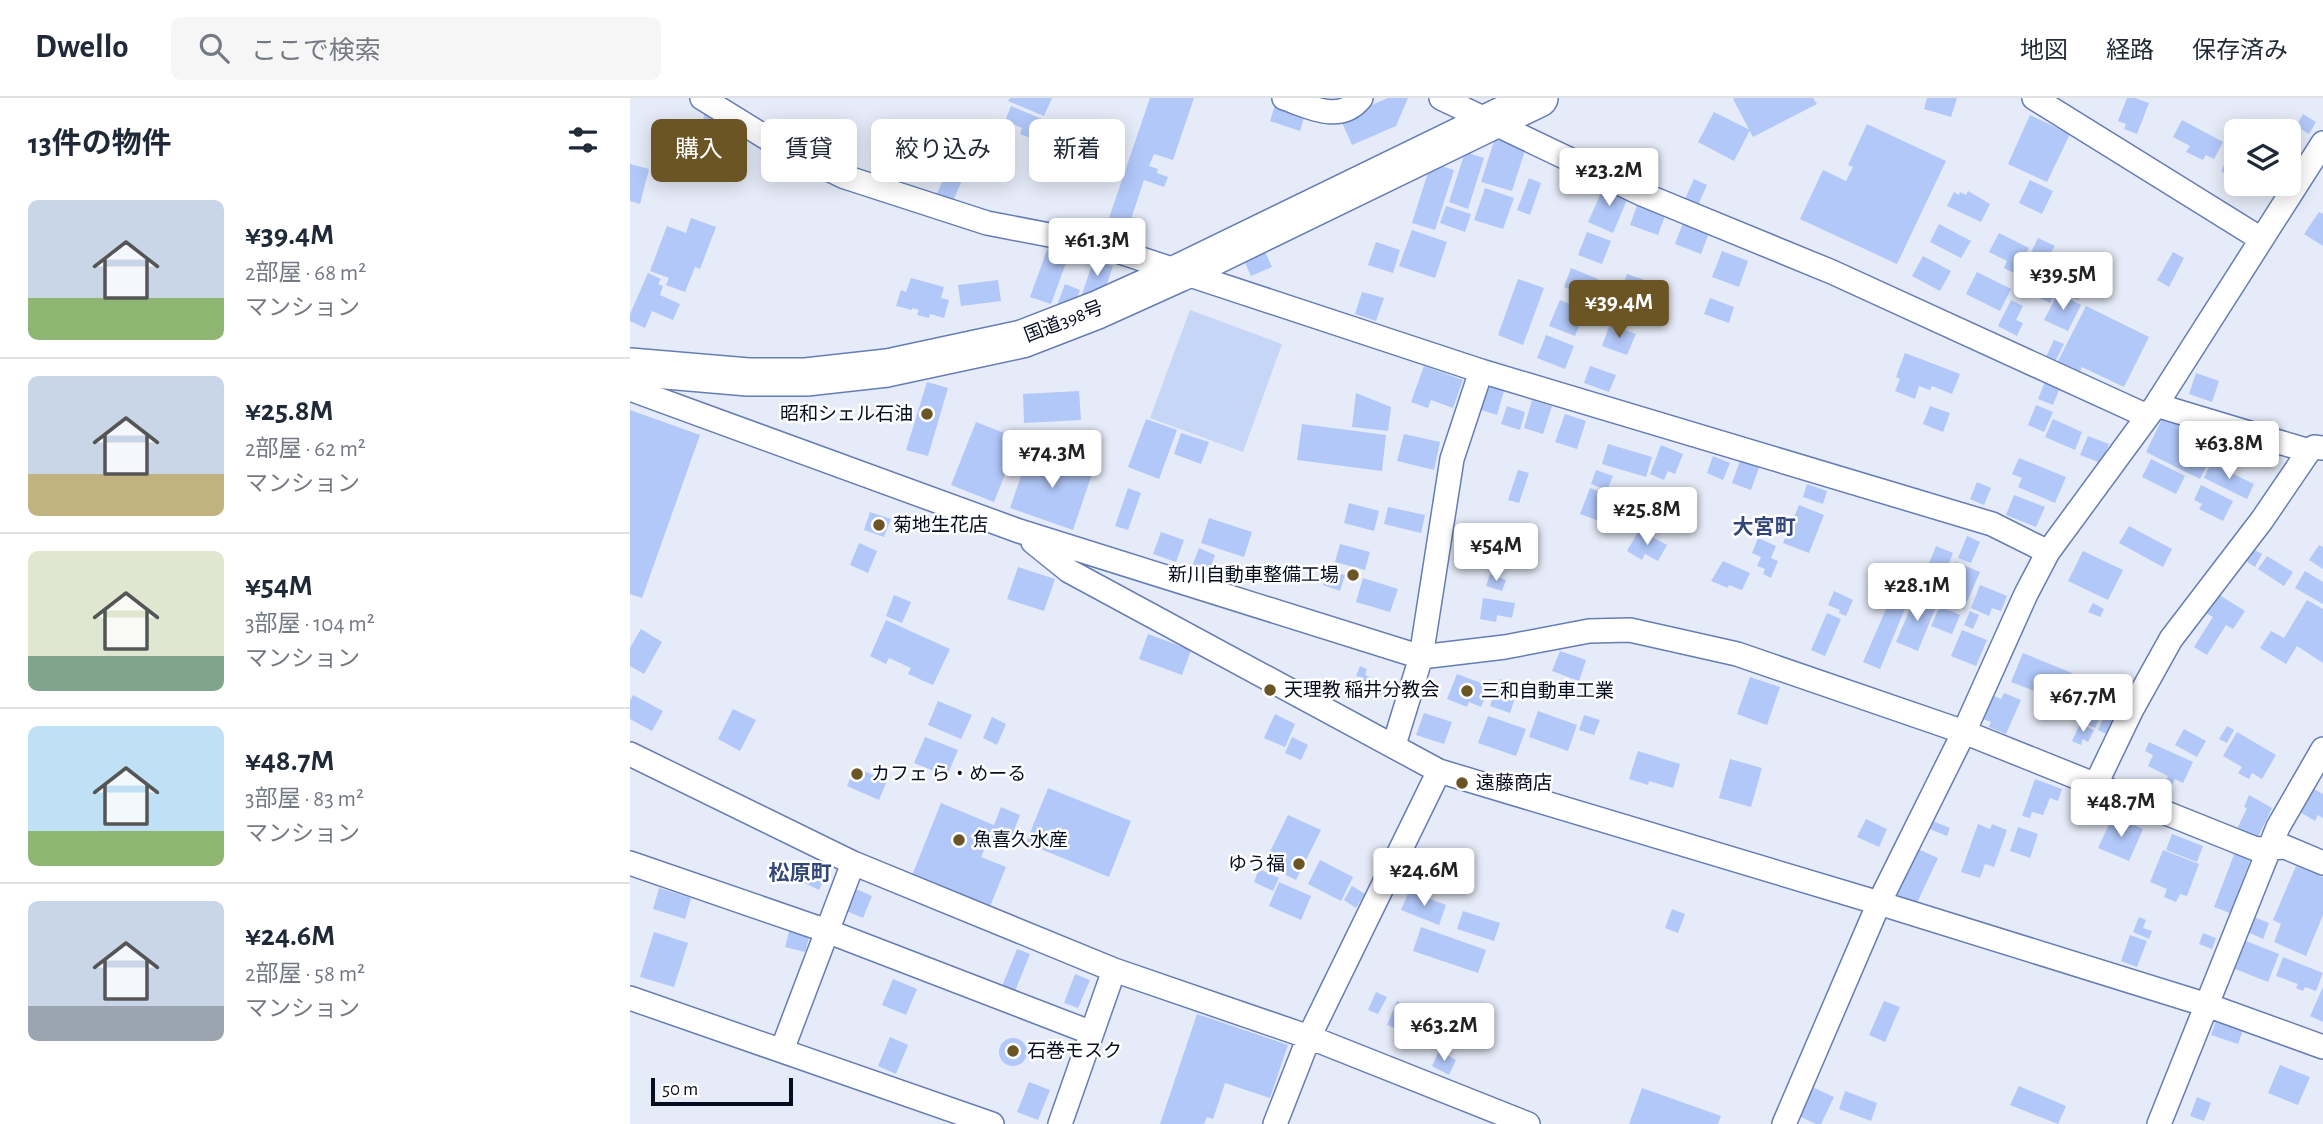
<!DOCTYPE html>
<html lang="ja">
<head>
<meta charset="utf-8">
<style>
  body { margin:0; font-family:"Alegreya Sans","Noto Sans JP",sans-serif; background:#f6f6f7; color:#1f2937; height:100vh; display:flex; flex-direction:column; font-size:26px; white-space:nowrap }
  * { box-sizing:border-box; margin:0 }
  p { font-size:23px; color:#747a83 }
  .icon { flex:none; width:38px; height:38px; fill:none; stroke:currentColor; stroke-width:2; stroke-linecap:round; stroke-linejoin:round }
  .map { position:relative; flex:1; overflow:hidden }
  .panel { display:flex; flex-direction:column; background:#fff; width:630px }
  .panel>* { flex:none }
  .guide { position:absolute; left:21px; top:21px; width:665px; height:63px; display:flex; gap:14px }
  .buttons { position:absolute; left:1594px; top:21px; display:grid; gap:14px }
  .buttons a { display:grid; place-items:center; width:77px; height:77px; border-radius:10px; background:#fff; box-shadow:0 4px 18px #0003; font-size:35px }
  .scale { position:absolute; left:21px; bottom:18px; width:142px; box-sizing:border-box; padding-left:7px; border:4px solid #050d21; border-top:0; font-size:19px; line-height:24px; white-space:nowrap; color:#050d21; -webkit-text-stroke:5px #fff; paint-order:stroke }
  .price { position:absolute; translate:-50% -60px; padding:0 16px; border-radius:7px; background:#fff; color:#222; font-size:23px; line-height:46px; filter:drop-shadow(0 2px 4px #0008) }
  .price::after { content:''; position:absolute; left:50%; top:42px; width:21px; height:16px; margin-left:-10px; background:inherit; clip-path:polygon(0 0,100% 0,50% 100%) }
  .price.current { background:#6b5525; color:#fff }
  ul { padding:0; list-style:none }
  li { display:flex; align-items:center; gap:21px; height:175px; padding:0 28px }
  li+li { border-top:2px solid #e0e1e3 }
  li span { display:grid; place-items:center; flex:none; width:196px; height:140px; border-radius:10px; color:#555 }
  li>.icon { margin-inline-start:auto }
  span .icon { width:84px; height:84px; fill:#fffc; stroke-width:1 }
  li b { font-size:30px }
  h2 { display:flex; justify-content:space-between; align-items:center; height:84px; padding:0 28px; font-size:30px }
  .pill { padding:0 24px; border-radius:10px; background:#fff; box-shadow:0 4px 18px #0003; font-size:24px; line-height:63px }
  .pill.current { background:#6b5525; color:#fff }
  header { display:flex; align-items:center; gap:42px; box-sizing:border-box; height:98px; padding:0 35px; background:#fff; border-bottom:2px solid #e0e1e3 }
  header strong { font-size:33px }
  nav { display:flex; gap:38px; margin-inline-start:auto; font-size:24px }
  .search { width:490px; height:63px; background:#f6f6f7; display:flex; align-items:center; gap:18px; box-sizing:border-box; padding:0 24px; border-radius:10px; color:#747a83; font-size:26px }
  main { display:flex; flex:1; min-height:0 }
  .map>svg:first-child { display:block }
  .green { fill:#c6d6f7 }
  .building { fill:#b2c8f8 }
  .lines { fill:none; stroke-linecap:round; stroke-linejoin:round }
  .minor-casing { stroke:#657db5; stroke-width:26 }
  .trunk-casing { stroke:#657db5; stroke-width:40 }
  .minor { stroke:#fff; stroke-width:23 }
  .trunk { stroke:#fff; stroke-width:37 }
  .poi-dot { fill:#6b5525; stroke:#fff; stroke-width:2.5 }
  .labels { text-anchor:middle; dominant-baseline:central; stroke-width:5; stroke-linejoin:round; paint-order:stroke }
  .street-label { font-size:19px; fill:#050d21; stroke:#fff }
  .poi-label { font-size:19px; fill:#050d21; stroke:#fff; text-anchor:start }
  .neighbourhood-label { font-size:21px; font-weight:bold; fill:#314679; stroke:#fff }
</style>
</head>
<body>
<header>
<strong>Dwello</strong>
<div class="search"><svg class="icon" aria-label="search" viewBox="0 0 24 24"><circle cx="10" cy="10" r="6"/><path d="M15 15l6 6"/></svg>ここで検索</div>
<nav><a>地図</a><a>経路</a><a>保存済み</a></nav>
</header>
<main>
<section class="panel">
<h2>13件の物件<svg class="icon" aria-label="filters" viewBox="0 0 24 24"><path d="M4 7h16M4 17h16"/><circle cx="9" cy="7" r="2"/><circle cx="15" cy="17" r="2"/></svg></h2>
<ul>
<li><span style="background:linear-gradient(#c9d6e8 70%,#8fb573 0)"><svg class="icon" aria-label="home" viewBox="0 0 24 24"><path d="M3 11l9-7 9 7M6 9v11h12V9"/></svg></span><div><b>¥39.4M</b><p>2部屋 · 68 m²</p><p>マンション</p></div></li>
<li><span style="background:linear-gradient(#c9d6e8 70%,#c2b280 0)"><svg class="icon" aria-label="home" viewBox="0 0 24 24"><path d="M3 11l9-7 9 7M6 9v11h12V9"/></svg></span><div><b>¥25.8M</b><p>2部屋 · 62 m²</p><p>マンション</p></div></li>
<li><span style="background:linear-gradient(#dfe7d0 75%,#7fa58c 0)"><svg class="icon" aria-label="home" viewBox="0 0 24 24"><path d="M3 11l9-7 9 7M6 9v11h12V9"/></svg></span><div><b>¥54M</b><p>3部屋 · 104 m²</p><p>マンション</p></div></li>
<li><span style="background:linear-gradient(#bfe0f5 75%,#8fb573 0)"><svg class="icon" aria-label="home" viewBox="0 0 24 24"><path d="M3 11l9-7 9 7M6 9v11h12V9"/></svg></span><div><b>¥48.7M</b><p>3部屋 · 83 m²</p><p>マンション</p></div></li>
<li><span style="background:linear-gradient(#c9d6e8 75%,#9aa5b1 0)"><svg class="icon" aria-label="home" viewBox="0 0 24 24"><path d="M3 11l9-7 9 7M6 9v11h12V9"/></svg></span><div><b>¥24.6M</b><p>2部屋 · 58 m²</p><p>マンション</p></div></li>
</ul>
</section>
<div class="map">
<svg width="1693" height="1026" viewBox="0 0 1693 1026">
  <rect width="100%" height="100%" fill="#e5ebf8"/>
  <path class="green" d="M560,212L652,246L613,354L520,320Z"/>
  <path class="building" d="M380,0H422L414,18L378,3Z
    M520,0H564L543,62L524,56L519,68L528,71L527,75L538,79L534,89L514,82L500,124L492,131H486L479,123L480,117Z
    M758,0H778L766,28L722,47L710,20Z
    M1105,0H1183L1187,6L1123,39L1103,1Z
    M1297,0H1327L1321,19L1294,11Z
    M1497,0H1505L1519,5L1507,36L1494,31L1496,26L1488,23Z
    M646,4L676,13L670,33L640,23Z
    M381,8L412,21L403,41L390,36L392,30L375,23Z
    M76,13L94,20L84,47L66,40Z
    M1084,14L1120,32L1104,63L1068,44Z
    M1673,16L1686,24L1679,36L1666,28Z
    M1400,17L1440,36L1417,84L1378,66Z
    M1552,22L1593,44L1584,61L1576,57L1573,62L1556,54L1560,48L1543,39Z
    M1237,26L1316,63L1267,166L1170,121L1193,72L1216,83L1223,69L1218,67Z
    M866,37L897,46L882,93L851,84Z
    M835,54L854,60L838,111L819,104Z
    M1599,57L1606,61V77L1604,81L1591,73Z
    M320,64L337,71L323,103L307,96Z
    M801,65L824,72L805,132L782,125Z
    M0,66L19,71L10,106L0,103Z
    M899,80L911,85L900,117L887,112Z
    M1064,81L1077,87L1068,107L1055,101Z
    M1400,82L1423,93L1412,116L1389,105Z
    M976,84L1000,95L983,135L958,124Z
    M855,90L884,100L873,131L844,122Z
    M1338,93L1360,106L1351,124L1317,108L1324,94L1329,97L1330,94L1336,97Z
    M1009,102L1037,112L1028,137L1000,127Z
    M816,108L841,116L835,134L810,125Z
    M1689,114L1693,116V148L1674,136Z
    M61,120L86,129L70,171L65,169L55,194L36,187L39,180L20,173L37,128L56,135Z
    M1054,122L1080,132L1071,156L1045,146Z
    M1309,126L1341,143L1331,160L1300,144Z
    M782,132L817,144L805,180L769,168Z
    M957,134L981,143L972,166L948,157Z
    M1369,135L1399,150L1386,176L1374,170L1377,163L1359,154Z
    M1408,140L1425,148L1420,156L1439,166L1420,205L1385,188Z
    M420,144L441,151L421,206L400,199Z
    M746,144L770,152L763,175L738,167Z
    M632,147L642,169L621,178L611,156Z
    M1092,153L1118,163L1109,189L1082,179Z
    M1543,154L1554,160L1539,189L1527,182Z
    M1293,158L1321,173L1310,193L1282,178Z
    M464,161L483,168L475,192L451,199Z
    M1441,167L1460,176L1448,202L1429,193Z
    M941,170L968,181L960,200L934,189Z
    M1347,174L1381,191L1370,213L1336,196Z
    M18,175L31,181L28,186L33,188L30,197L50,206L43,222L22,213L15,230L0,223V216Z
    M997,176L1023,185L1017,201L991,192Z
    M281,180L314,189L311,200L319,202L314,220L300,216L299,220L287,217L289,212L282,210V212L266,208L271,192L276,194Z
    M888,181L914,190L893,247L868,237Z
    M368,182L371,203L331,208L328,187Z
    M435,186L450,192L444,208L424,215Z
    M732,194L754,200L746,223L725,216Z
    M1428,195L1451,207L1438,233L1414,222Z
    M1080,200L1104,209L1099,225L1074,216Z
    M930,202L956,212L945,238L919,228Z
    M1381,202L1393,208L1386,222L1393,225L1387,238L1368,228Z
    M1456,208L1519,239L1494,289L1452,269L1448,278L1426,267Z
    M980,226L1006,236L997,257L972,248Z
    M916,237L944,248L935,271L907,260Z
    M1424,242L1434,246L1424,266L1415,261Z
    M1275,255L1330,276L1322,296L1302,288L1300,292L1289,288L1285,301L1265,293L1270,281L1266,279Z
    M794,268L833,282L823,310L801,302L798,310L781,304Z
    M960,268L986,277L979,294L954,285Z
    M1566,275L1589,283L1582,304L1559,296Z
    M1416,281L1431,287L1423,307L1408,301Z
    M297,284L318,290L298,358L276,352Z
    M852,286L874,293L867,317L845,310Z
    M449,293L451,322L394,325L393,296Z
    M726,295L761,309L758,333L722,329Z
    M902,302L922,308L913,336L894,330Z
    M1406,307L1423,314L1414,334L1398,327Z
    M877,308L895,314L890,332L871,326Z
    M1300,308L1320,315L1313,334L1293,326Z
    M0,312L70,337L12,500L0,496Z
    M1535,315L1589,342L1570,381L1516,354Z
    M935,316L956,323L947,351L925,344Z
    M516,321L547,332L529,381L498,369Z
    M1423,321L1452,334L1445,352L1415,339Z
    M346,324L389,341L364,404L321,387Z
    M672,326L756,337L752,373L667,362Z
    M551,335L579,344L571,366L544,356Z
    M774,336L810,344L804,372L767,363Z
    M1458,338L1479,346L1471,365L1450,357Z
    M431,340L471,354L465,371L425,357Z
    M978,346L1022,359L1016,379L972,366Z
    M1031,347L1053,356L1045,376L1038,373L1034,382L1020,376Z
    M400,352L463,373L443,432L380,410Z
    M1083,358L1100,365L1093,382L1077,375Z
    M1111,360L1130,367L1121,392L1102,385Z
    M1389,360L1436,379L1425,405L1388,389L1392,380L1382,376Z
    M1521,361L1555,378L1546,396L1512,379Z
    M1581,365L1624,386L1617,401L1574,380Z
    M888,372L899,375L889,405L878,402Z
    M966,372L983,378L977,392L961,386Z
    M1347,384L1361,390L1354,407L1340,401Z
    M1177,386L1197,393L1193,406L1173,399Z
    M1571,387L1603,403L1593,423L1569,411L1572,406L1564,402Z
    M498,390L511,395L498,432L485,428Z
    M960,390L995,404L986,429L950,416Z
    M1005,395L1036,407L1028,427L997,415Z
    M1384,397L1415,409L1406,429L1376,417Z
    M719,405L749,413L744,433L714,425Z
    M1169,407L1194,417L1179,455L1153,445Z
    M758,409L795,417L791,435L754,426Z
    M240,414L261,421L254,439L234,432Z
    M579,420L622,434L614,459L571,445Z
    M1499,428L1542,451L1533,469L1489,445Z
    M531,434L554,442L546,464L523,456Z
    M1008,434L1020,441L1022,439L1037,447L1028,463L1015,456L1012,462L997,453Z
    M874,435L890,442L885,455L869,448Z
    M1337,438L1350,444L1341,465L1328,460Z
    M1128,440L1146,448L1141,460L1148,463L1141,480L1133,476L1135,471L1127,468L1131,459L1122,455Z
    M229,445L247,453L238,475L220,467Z
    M710,446L740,454L735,472L705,464Z
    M1689,447L1693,449V471L1679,462Z
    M1306,448L1323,455L1310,487L1293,480Z
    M569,450L585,457L578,477L561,471Z
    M1621,450L1632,456L1625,469L1614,462Z
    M1453,453L1493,472L1478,502L1438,483Z
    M1637,458L1663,474L1654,488L1628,471Z
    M1093,463L1120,475L1112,492L1099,487L1098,490L1081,483Z
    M1326,464L1350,474L1334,511L1310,501Z
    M388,469L425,481L414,513L377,501Z
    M698,472L715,477L710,493L693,487Z
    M1675,473L1693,484V506L1665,490Z
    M860,476L876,482L872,493L856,488Z
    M733,480L768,491L760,514L726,504Z
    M1350,487L1377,498L1371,513L1362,510L1359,518L1341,510Z
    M1204,493L1223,502L1216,518L1209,515L1210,512L1198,507Z
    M1586,495L1615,513L1603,531L1596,527L1577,557L1564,549L1583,519L1574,514Z
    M264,497L281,504L272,525L256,518Z
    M1286,497L1307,506L1288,553L1266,544Z
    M853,500L885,505L882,520L867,517L866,524L850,521Z
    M1260,502L1276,508L1250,571L1233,564Z
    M1677,502L1693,511V565L1667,548L1656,566L1630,550L1641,533L1654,540Z
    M1463,505L1474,511L1470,519L1458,514Z
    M1310,508L1330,517L1322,536L1301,528Z
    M1340,513L1349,517L1343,531L1334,527Z
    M1197,515L1211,521L1195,558L1181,552Z
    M256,522L320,551L303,587L278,576L281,570L259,560L256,566L240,558Z
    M11,531L32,544L14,576L0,568V550Z
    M1332,532L1357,542L1346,568L1321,558Z
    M518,536L561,552L552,577L509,561Z
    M930,553L956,562L949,583L922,573Z
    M1393,555L1442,575L1431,603L1381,584Z
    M730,568L737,571L735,577L758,586L753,598L730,589L734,580L726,578Z
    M827,576L859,588L851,609L839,604L837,609L817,601Z
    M1120,579L1150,589L1137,627L1107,616Z
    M870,581L889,588L880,615L860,608Z
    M1374,595L1391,602L1376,636L1359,629L1361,624L1353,621L1364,598L1371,601Z
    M3,597L33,613L22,633L0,621V603Z
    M1484,598L1497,604L1481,638L1468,632Z
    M1460,599L1472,605L1467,618L1470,619L1465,630L1450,623Z
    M308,603L342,617L331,641L298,627Z
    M103,611L126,622L110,653L88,641Z
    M908,613L947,627L938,653L899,639Z
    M794,615L822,624L814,646L786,637Z
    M645,616L665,626L655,649L634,640Z
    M954,617L970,622L964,637L949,632Z
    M858,618L896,631L886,658L848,645Z
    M362,619L376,626L367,647L353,640Z
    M1450,626L1464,632L1458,644L1453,641L1451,647L1442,643Z
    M1597,628L1604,632L1597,645L1589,641Z
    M1554,631L1576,643L1567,659L1545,647Z
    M1607,634L1646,657L1632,681L1622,675L1619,681L1608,675L1612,669L1593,658Z
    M295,639L328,652L317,678L284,665Z
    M662,639L678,647L671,662L655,655Z
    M1519,644L1563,664L1553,685L1545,681L1542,687L1535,683L1538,678L1518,668L1523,657L1515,653Z
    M1008,653L1050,666L1043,690L1019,683L1018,687L999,681Z
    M1100,661L1132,670L1121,709L1089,700Z
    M225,669L257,683L249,702L217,688Z
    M1405,681L1432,691L1428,703L1420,700L1413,717L1402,714L1400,720L1392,718Z
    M418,690L501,723L479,779L396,745Z
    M1684,691L1693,696V720L1688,717L1685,723L1670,714Z
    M1619,697L1642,710L1627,741L1607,731L1617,710L1614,709Z
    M311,705L364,727L371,709L390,717L377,750L358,743L351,759L376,769L359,811L281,780Z
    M658,717L691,732L666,782L634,766Z
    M1483,718L1513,731L1499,763L1468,750Z
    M1236,721L1257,731L1249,749L1227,739Z
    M1303,723L1320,730L1317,738L1300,731Z
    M1348,726L1360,731L1362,726L1377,732L1364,769L1355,766L1350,780L1331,774Z
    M1388,729L1408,736L1400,760L1380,753Z
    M1542,736L1573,748L1567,764L1536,752Z
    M1288,751L1308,760L1286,807L1266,798Z
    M1533,752L1569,766L1557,798L1550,796L1546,804L1534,799L1537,791L1520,784Z
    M1605,754L1621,760L1600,815L1584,809Z
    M690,762L723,779L711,803L678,786Z
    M174,764L198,774L189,792L166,781Z
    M1666,768L1693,779V817L1676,858L1644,844L1651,826L1643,822Z
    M629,771L649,780L643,793L624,784Z
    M649,784L681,798L671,822L639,808Z
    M722,788L735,796L726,810L714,802Z
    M29,790L61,800L55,821L23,811Z
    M224,790L242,798L233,820L214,812Z
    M779,793L816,807L809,827L771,812Z
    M1042,811L1055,816L1048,835L1035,830Z
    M833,813L870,825L864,843L827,831Z
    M1509,819L1516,822L1513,830L1522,833L1519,841L1503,834Z
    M1624,819L1639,825L1633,841L1618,834Z
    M791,829L856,852L848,875L783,853Z
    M160,830L180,836L175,854L155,849Z
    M24,834L58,845L44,889L10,879Z
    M1573,835L1586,840L1582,851L1569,846Z
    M1500,837L1517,843L1507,869L1491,863Z
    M1616,843L1649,856L1638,884L1605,871Z
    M387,851L400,856L383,898L370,893Z
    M1653,859L1693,875L1686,893L1675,889L1673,893L1666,890L1668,886L1646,878Z
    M445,876L460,882L448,910L434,905Z
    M263,881L287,891L276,917L252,907Z
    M1693,889V924L1680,918Z
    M746,894L757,899L748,916L738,912Z
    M767,903L808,920L798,943L757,927Z
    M1254,903L1270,909L1255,944L1239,937Z
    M567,916L658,947L640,1000L595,985L583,1021L577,1019L574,1026H530Z
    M1587,920L1614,929L1608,946L1581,937Z
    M260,939L278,947L266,976L248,968Z
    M369 954a14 14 0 1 1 28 0a14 14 0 1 1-28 0Z
    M809,953L826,962L819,977L802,968Z
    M1650,967L1680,979L1668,1007L1638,995Z
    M399,984L420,992L408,1022L387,1014Z
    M1389,988L1436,1008L1428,1026L1380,1007Z
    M1182,989L1204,999L1191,1026H1186L1169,1018Z
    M1012,990L1091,1018L1088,1026H999Z
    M1215,993L1247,1005L1241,1023L1209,1011Z
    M1567,999L1581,1005L1574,1023L1560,1018Z"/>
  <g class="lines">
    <defs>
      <path id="minor" d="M72,0L150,48L215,79L357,125L466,146L851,273L1362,426L1418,454
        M654,0C680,9 710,26 731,0
        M811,0L1012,96L1202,174L1517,318
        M1404,0L1631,141
        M0,291L389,433L791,559L875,549L959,533L1000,532L1107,556L1334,634L1626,751L1655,749L1693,765
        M1526,307L1679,353
        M403,444L439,473L809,673L1249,805L1577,907L1693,949
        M764,647L791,559L822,361L851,273
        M0,656L223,765L484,872L679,939L898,1026
        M1465,688L1501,613L1541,541L1632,422L1679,353L1684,349L1693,350
        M0,765L197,833L462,935
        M0,900L362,1026
        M152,952L223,765
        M430,1026L484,872
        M645,1026L679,939L809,673
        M1154,1026L1249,805L1334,634L1396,496L1418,454L1526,307L1693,45
        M1529,1026L1648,729L1693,651"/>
      <path id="trunk" d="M0,269L118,279H176L257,270L392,241L467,212L549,175L909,0"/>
    </defs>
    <use href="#minor" class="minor-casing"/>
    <use href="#trunk" class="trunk-casing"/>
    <use href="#minor" class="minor"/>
    <use href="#trunk" class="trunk"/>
  </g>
  <g class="poi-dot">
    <circle cx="297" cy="316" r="7"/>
    <circle cx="249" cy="427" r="7"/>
    <circle cx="723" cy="477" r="7"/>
    <circle cx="640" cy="592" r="7"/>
    <circle cx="837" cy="593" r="7"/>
    <circle cx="227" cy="676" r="7"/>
    <circle cx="832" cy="685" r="7"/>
    <circle cx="329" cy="742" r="7"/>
    <circle cx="669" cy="766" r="7"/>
    <circle cx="383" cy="953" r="7"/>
  </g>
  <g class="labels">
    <g class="street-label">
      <text transform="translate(434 224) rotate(-21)">国道398号</text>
    </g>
    <g class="poi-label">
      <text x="283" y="316" text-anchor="end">昭和シェル石油</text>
      <text x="263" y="427">菊地生花店</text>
      <text x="709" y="477" text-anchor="end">新川自動車整備工場</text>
      <text x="654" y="592">天理教 稲井分教会</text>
      <text x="851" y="593">三和自動車工業</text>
      <text x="241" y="676">カフェ ら・めーる</text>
      <text x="846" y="685">遠藤商店</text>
      <text x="343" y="742">魚喜久水産</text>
      <text x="655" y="766" text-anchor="end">ゆう福</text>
      <text x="397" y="953">石巻モスク</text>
    </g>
    <g class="neighbourhood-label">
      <text x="1134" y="429">大宮町</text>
      <text x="170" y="775">松原町</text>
    </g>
  </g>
</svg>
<div class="buttons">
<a><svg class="icon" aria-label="layers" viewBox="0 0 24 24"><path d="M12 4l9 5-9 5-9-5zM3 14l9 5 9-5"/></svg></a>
</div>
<div class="scale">50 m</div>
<b class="price" style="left:979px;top:110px">¥23.2M</b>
<b class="price" style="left:467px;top:180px">¥61.3M</b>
<b class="price" style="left:1433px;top:214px">¥39.5M</b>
<b class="price current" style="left:989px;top:242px">¥39.4M</b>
<b class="price" style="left:1599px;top:383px">¥63.8M</b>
<b class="price" style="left:422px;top:392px">¥74.3M</b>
<b class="price" style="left:1017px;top:449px">¥25.8M</b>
<b class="price" style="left:866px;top:485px">¥54M</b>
<b class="price" style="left:1287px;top:525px">¥28.1M</b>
<b class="price" style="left:1453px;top:636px">¥67.7M</b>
<b class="price" style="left:1491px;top:741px">¥48.7M</b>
<b class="price" style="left:794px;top:810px">¥24.6M</b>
<b class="price" style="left:814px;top:965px">¥63.2M</b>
<div class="guide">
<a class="pill current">購入</a>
<a class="pill">賃貸</a>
<a class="pill">絞り込み</a>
<a class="pill">新着</a>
</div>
</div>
</main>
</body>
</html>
